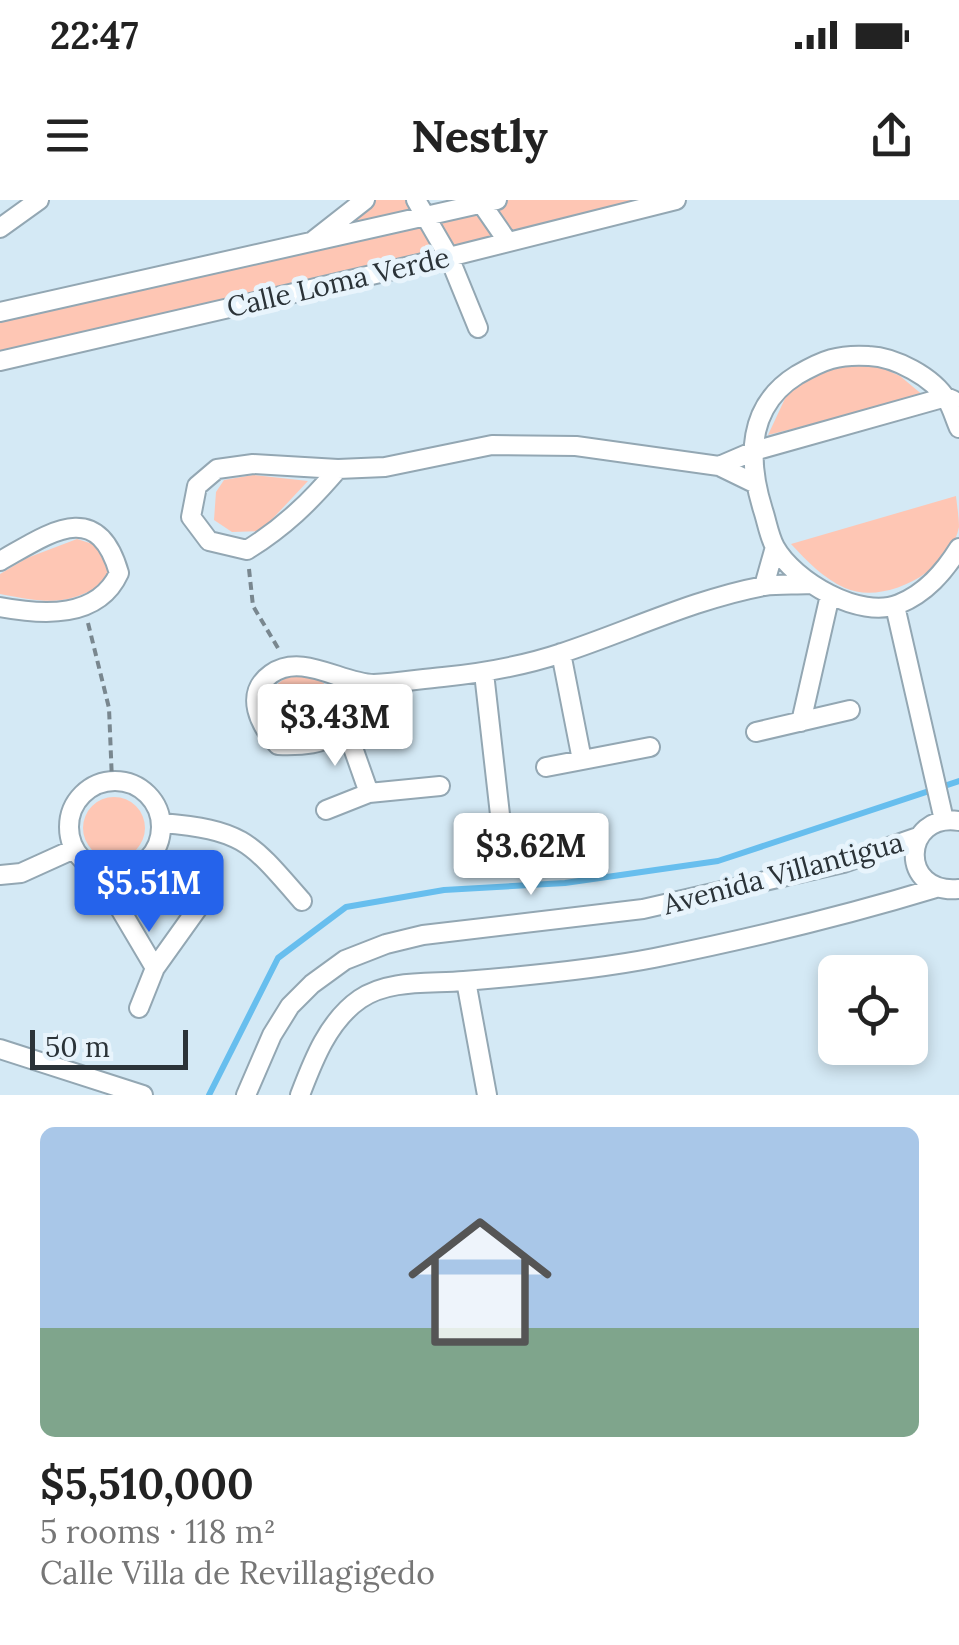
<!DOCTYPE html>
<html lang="en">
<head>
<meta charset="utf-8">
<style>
  body { margin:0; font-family:Lora,serif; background:#f6f6f6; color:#222; height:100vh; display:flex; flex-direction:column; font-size:38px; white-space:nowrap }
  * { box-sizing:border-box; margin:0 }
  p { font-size:32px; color:#767676 }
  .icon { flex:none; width:55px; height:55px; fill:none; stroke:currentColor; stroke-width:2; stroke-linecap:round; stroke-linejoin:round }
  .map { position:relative; height:895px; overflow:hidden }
  .drawer { display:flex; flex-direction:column; background:#fff; flex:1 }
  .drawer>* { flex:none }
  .fabs { position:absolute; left:818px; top:755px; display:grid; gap:20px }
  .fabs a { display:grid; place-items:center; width:110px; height:110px; border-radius:15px; background:#fff; box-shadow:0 5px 15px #0003; font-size:50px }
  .scale { position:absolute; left:30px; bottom:25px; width:158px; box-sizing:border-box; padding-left:10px; border:5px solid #2b3338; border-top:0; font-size:28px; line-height:35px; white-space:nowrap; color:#2b3338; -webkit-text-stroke:8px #e8f4fc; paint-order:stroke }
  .price { position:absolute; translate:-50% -85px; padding:0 22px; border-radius:10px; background:#fff; color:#222; font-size:32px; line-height:65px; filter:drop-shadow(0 2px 5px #0008) }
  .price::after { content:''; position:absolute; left:50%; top:60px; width:30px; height:22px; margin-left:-15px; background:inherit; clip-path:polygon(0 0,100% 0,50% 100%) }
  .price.current { background:#2563eb; color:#fff }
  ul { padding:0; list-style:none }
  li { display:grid; align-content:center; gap:20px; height:530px; padding:0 40px }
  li+li { border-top:2px solid #e0e0e0 }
  li span { display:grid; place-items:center; height:310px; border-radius:15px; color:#555 }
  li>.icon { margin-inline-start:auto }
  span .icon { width:180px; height:180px; fill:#fffc; stroke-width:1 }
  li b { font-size:42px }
  .status { display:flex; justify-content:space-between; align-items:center; height:70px; padding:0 50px; background:#fff; direction:ltr }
  .status svg { height:28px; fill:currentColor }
  header { display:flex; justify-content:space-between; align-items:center; height:130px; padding:0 40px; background:#fff; font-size:45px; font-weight:700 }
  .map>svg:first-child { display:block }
  .green { fill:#fec6b4 }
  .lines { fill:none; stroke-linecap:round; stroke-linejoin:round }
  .stream { stroke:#67beee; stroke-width:6 }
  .street-casing { stroke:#93a7b3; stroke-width:22 }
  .path { stroke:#79878f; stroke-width:4; stroke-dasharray:8 5; stroke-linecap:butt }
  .street { stroke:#fff; stroke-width:18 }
  .labels { text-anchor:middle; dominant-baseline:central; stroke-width:10; stroke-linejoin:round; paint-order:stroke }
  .street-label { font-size:28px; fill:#2b3338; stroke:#e8f4fc }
</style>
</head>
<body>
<div class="status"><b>22:47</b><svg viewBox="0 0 49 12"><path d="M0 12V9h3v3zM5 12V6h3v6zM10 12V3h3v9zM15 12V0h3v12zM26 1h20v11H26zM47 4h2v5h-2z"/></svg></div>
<header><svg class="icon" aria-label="menu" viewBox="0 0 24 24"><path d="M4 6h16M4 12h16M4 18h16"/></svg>Nestly<svg class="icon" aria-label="share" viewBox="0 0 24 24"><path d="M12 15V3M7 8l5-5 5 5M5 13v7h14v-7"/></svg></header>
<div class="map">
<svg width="959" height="895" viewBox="0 0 959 895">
  <rect width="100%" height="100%" fill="#d4e9f5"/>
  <path class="green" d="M365,0H416L426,16L497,0H676L0,162V112L312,42Z
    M873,164L900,176L924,196L768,235L789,190L830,165Z
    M253,275L308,281L261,331L232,332L214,320L216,292L224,280Z
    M956,296C957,305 959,318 959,327C951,370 885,406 845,388C823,378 807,361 791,344Z
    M77,339L102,347L109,363V381C64,407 50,403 0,394V374L27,358Z
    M269 506a32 32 0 1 1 64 0a32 32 0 1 1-64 0Z
    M83 628a31 31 0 1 1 62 0a31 31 0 1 1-62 0Z"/>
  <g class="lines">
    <path class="stream" d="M209,895L278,758L346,707L444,690L565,683L718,661L959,581"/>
    <defs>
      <path id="street" d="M416,0L449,57L478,128
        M479,0L508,42
        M0,28L39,0
        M314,40L365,0
        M0,112L497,0
        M0,161L449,57L676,0
        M959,228C955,219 952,208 947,200C933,177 895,157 869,156C838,154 823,160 797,175C747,206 747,259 763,310C767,322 769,336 775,347C794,381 860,420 899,404C926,393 944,372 959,348
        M719,266L754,251L946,197L953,200
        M338,269C310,302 284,327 247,350L209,341L191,317L197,286L217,269L253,264L338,269L385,267L492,245L576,246L719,266L754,283
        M0,361C47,335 97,296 119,373C98,419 43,415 0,407
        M764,386L775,347
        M895,406L944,620
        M561,453L582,560
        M484,473L504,650
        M371,484C343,532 338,547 278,545C260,526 243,494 271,474C302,452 342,484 374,484C397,483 420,479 443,477C483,473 523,466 562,453C629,431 694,399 764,386C778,384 795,385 809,384
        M801,522L830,395
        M346,528L369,593
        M756,532L850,510
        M546,567L650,547
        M69 627a46 46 0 1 1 92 0a46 46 0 1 1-92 0Z
        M326,610L369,593L440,586
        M959,621C902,612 898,695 959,689
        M162,623C243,630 250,641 302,701
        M97,670L155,768
        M0,675L21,673L74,649
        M466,781L487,895
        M139,808L155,768L210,691
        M0,849L143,895
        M246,895L272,835L290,806L312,784L345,760L386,744L423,735L643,709L843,663L918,637
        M300,895C313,861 328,821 360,799C389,779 430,784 464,781C526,776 592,770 654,758C748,739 844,716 936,688"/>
    </defs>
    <use href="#street" class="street-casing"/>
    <path class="path" d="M249,369L253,406L278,448
      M88,423L109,508L112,581"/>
    <use href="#street" class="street"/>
  </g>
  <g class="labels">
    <g class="street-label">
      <text transform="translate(338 82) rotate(-13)">Calle Loma Verde</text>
      <text transform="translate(783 673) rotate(-15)">Avenida Villantigua</text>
    </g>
  </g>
</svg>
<div class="fabs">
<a><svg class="icon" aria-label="locate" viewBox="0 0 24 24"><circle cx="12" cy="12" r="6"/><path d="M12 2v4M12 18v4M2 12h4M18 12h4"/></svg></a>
</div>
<div class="scale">50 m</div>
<b class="price" style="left:335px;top:569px">$3.43M</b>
<b class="price" style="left:531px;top:698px">$3.62M</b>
<b class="price current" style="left:149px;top:735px">$5.51M</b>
</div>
<section class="drawer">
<ul>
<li><span style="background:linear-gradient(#a9c7e8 65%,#7fa58c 0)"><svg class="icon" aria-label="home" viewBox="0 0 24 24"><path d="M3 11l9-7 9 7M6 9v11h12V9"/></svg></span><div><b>$5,510,000</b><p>5 rooms · 118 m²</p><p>Calle Villa de Revillagigedo</p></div></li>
</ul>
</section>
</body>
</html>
